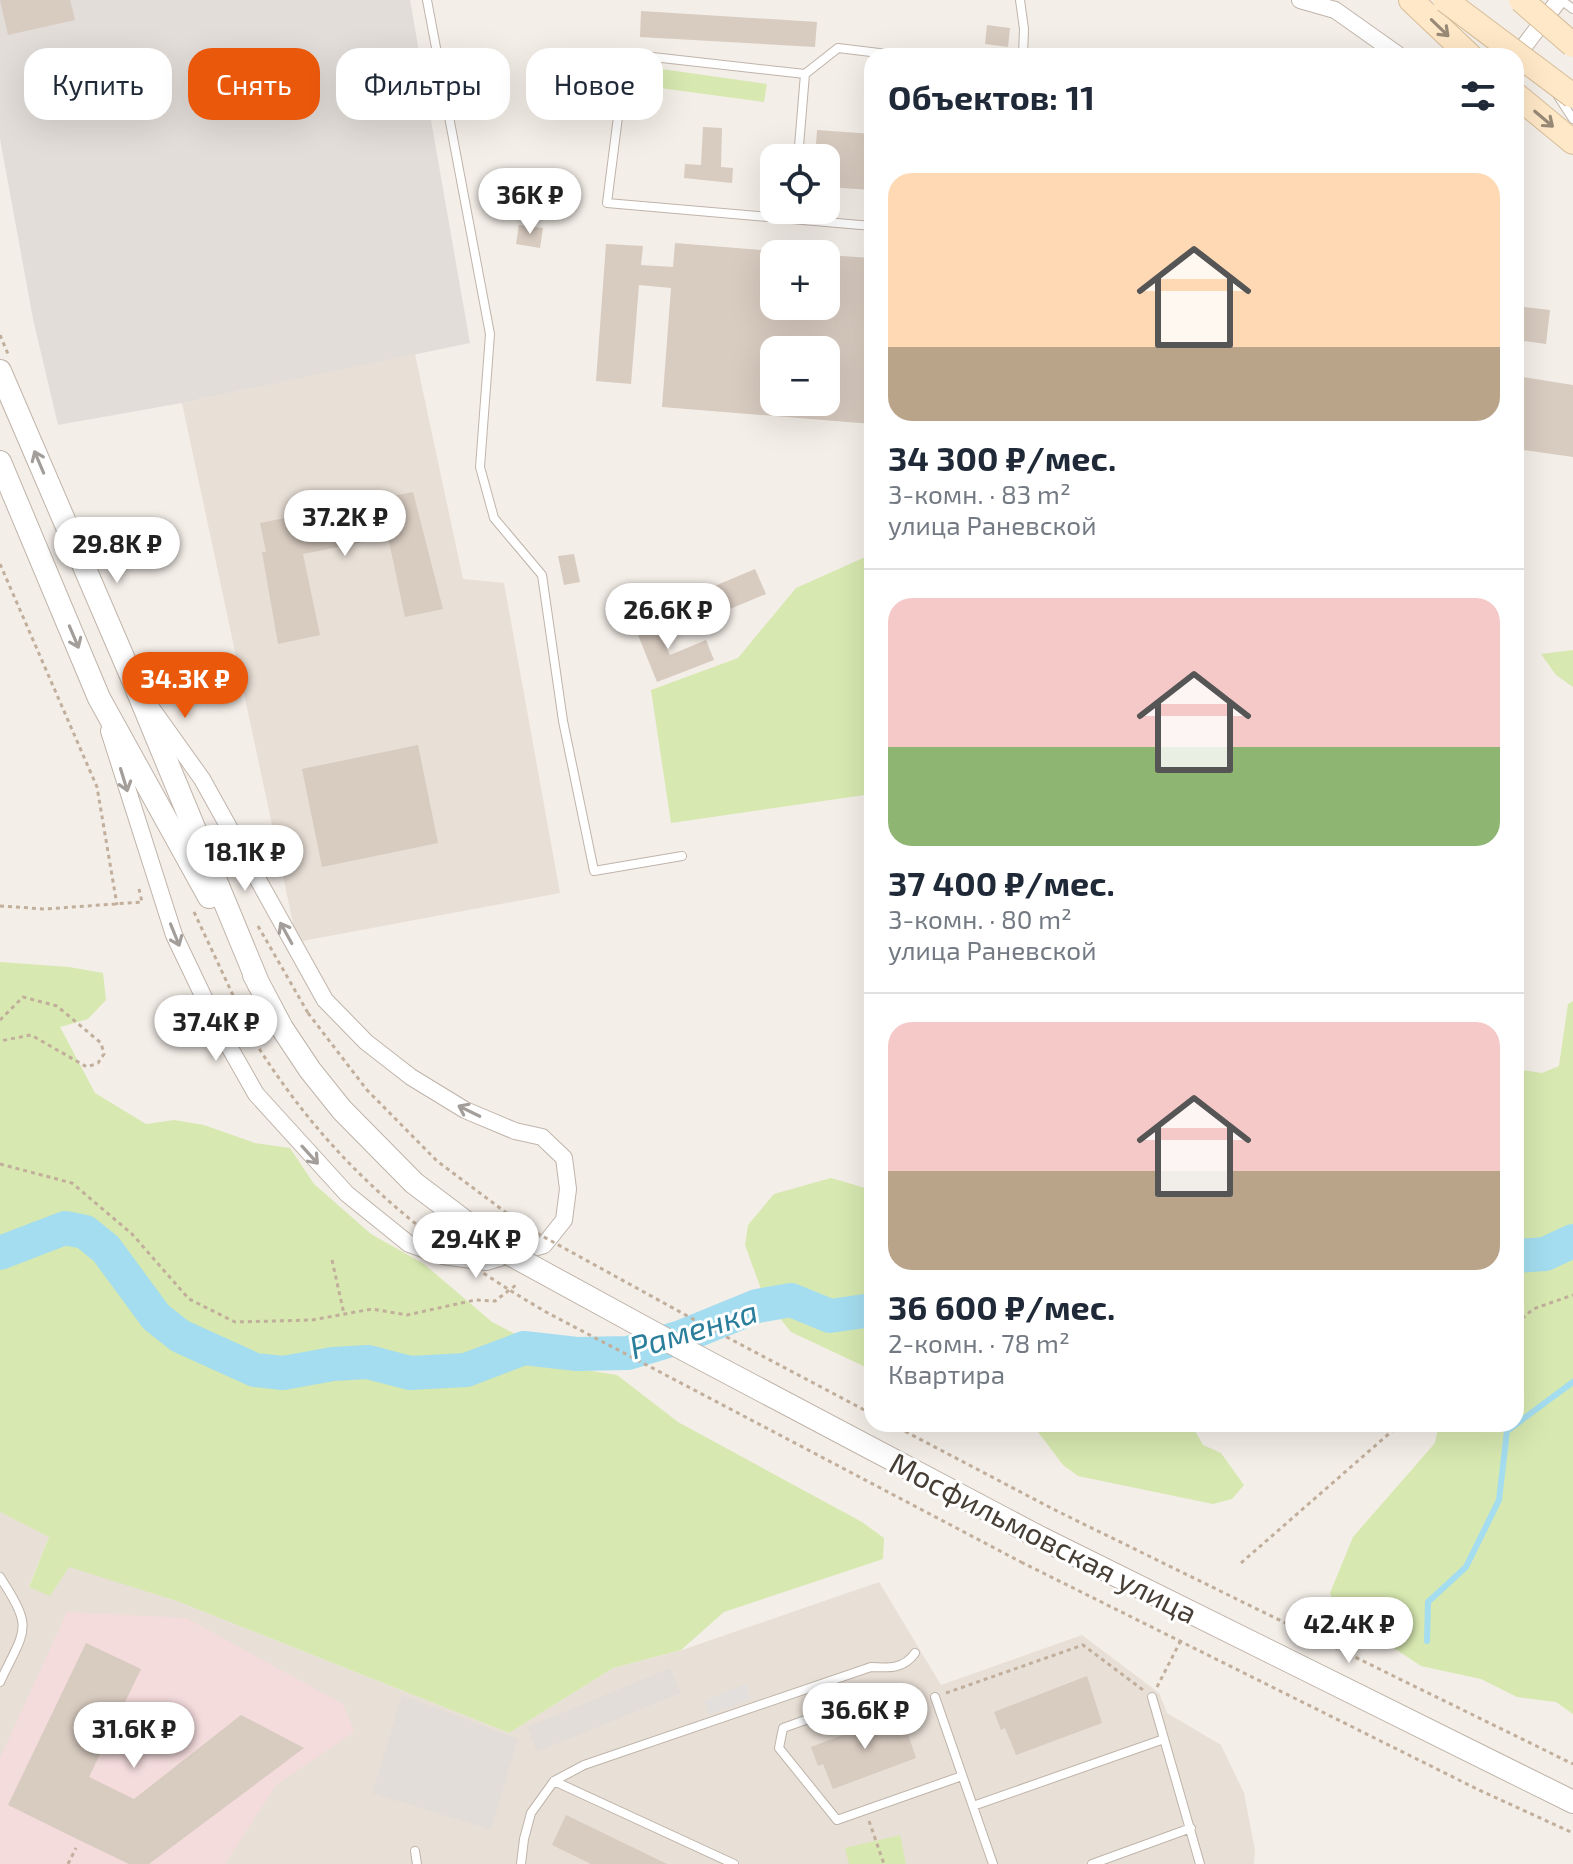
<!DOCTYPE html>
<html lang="ru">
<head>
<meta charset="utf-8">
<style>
  body { margin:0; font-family:"Exo 2",sans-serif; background:#f6f6f7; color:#1f2937; height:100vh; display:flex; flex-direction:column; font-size:30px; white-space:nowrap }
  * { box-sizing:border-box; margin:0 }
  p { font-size:26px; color:#747a83 }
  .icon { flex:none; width:44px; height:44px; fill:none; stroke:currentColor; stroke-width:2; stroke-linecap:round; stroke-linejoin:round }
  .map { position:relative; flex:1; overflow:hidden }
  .side { position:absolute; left:864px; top:48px; width:660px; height:1384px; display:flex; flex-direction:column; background:#fff; border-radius:24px; box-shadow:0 8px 32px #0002 }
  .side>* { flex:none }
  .banner { position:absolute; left:24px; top:48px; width:720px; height:72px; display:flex; gap:16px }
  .fabs { position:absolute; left:760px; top:144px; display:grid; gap:16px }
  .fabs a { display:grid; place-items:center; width:80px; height:80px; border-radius:16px; background:#fff; box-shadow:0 8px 32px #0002; font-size:40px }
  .price { position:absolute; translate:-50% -68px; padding:0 18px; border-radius:28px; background:#fff; color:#222; font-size:26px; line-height:52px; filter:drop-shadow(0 2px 4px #0008) }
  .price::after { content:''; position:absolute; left:50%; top:48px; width:24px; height:18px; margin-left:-12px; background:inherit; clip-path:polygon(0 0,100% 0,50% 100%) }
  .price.current { background:#ea580c; color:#fff }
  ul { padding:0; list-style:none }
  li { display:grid; align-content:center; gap:16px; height:424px; padding:0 24px }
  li+li { border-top:2px solid #e0e1e3 }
  li span { display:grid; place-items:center; height:248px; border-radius:24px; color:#555 }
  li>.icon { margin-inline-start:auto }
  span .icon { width:144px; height:144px; fill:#fffc; stroke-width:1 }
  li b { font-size:34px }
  h2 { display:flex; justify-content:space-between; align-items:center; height:96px; padding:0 24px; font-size:34px }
  .pill { padding:0 28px; border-radius:24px; background:#fff; box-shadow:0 8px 32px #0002; font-size:28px; line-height:72px }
  .pill.current { background:#ea580c; color:#fff }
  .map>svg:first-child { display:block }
  .residential { fill:#e8dfd6 }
  .industrial { fill:#e3ddd9 }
  .medical { fill:#f4dbdc }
  .green { fill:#d7e8b0 }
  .parking { fill:#e2dfdc }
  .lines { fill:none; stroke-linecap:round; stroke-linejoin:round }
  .stream { stroke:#a4ddf0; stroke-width:6 }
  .river { stroke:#a4ddf0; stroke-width:34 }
  .building { fill:#d8cbc0; fill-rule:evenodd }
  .service-casing { stroke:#bfb4aa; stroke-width:10 }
  .minor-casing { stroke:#bfb4aa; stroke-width:18 }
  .tertiary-casing { stroke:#bfb4aa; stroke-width:24 }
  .secondary-casing { stroke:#d7bd99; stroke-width:26 }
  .path { stroke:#c1ae9b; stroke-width:3; stroke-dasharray:4 4; stroke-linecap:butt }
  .service { stroke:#fff; stroke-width:8 }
  .minor { stroke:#fff; stroke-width:16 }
  .tertiary { stroke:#fff; stroke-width:22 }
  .secondary { stroke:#fee8c7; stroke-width:24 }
  .tertiary-bridge-casing { stroke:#bfb4aa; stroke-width:24; stroke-linecap:butt }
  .secondary-bridge-casing { stroke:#d7bd99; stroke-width:26; stroke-linecap:butt }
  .path-bridge { stroke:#c1ae9b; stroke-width:3; stroke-dasharray:4 4; stroke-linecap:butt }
  .tertiary-bridge { stroke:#fff; stroke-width:22 }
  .secondary-bridge { stroke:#fee8c7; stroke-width:24 }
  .oneway { stroke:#998a77 }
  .oneway2 { stroke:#a39e9a }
  .labels { text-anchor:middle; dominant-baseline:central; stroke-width:6; stroke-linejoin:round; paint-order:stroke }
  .street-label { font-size:30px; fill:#473e36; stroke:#fff }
  .water-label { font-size:32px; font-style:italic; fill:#2a7d9b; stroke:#fff }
</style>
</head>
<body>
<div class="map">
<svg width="1573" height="1864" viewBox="0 0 1573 1864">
  <rect width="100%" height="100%" fill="#f4eee8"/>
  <path class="residential" d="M415,354L463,579L504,583L560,893L297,942L182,403Z
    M0,1512L49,1537L29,1586L50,1595L69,1566L177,1601L509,1733L613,1668L682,1650L879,1582L941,1685L1082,1635L1159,1693L1167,1713L1221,1745L1244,1793L1255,1850L1254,1864H0Z"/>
  <path class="industrial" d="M0,0H410L470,343L182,403L58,425L33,319L0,139Z
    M670,1668L681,1693L537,1752L527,1727Z
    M402,1695L518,1739L491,1830L372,1793Z"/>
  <path class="medical" d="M67,1612L186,1618L343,1704L354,1732L276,1785L225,1864H0V1758Z"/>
  <path class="green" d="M647,67L767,84L764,102L645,86Z
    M872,554V794L671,823L651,690L738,658L796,588Z
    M1573,650V687L1556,675L1541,654Z
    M0,962L69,967L103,973L106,1000L88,1019L60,1027L95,1093L146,1124L174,1120L204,1125L255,1143L290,1148L314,1184L371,1234L424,1264L492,1322L585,1370L617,1375L678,1422L862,1522L884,1538L883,1559L724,1612L681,1650L613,1668L509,1733L177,1601L69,1567L50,1596L29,1587L49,1537L0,1512Z
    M1573,1001V1714L1556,1702L1517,1697L1481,1679L1421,1666L1338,1611L1330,1593L1353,1537L1435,1443L1439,1424H1516V1074L1522,1070L1542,1073L1559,1066L1568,1004Z
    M831,1178L872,1190V1370L791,1332L765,1300L745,1245L748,1225L774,1194Z
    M1032,1424H1191L1203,1445L1221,1453L1244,1485L1232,1499L1213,1504L1078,1476L1063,1465Z
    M900,1835L906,1864H849L845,1848Z"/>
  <path class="parking" d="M746,1684L751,1699L709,1715L704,1701Z"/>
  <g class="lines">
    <path class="stream" d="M1427,1641L1428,1602L1466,1567L1499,1500L1507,1431L1573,1382"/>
    <path class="river" d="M0,1253L65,1228L85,1232L106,1249L156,1317L180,1336L255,1370L283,1373L333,1364L368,1362L410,1373L466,1370L524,1348L577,1354L628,1353L681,1337L757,1306L791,1300L830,1316L872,1310
      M1516,1256L1545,1254L1573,1241"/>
  </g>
  <path class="building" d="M0,0H70L75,20L8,35Z
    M641,11L817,22L815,47L640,37Z
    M987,25L1010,28L1008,47L985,44Z
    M703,127L722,128L721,167L733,168L732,183L684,178L685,164L701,165Z
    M817,130L872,134V190L826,187V158H815Z
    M519,225L543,228L540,248L516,244Z
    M675,243L774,251V306H826V255L872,258V424L662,407L671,288L639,285L631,384L596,381L606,244L643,246L641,265L673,267ZM774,350H826V402H774Z
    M1516,306L1550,310L1546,344L1516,340Z
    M1516,376L1573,385V457L1516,449Z
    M413,492L443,609L405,617L388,537L303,554L320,635L278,644L262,552H266L260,523Z
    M574,554L580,582L564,585L558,556Z
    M755,569L766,594L706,619L696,594Z
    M652,612L670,655L706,640L714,660L657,682L632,620Z
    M418,745L438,843L322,867L302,769Z
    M86,1643L141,1669L89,1777L134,1799L241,1715L304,1748L149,1864H129L79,1840L8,1805Z
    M1087,1676L1102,1723L1016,1755L1005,1728L1001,1730L994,1712Z
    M901,1713L916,1758L833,1789L823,1764L818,1766L811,1747Z
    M566,1815L667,1864H591L552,1845Z"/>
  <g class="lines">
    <defs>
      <path id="service" d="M427,0L490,334L480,467L494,518L542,575L563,721L594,871L682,856
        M1020,0L1024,29L1023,56
        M1561,0L1573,9
        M805,74L626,54L607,203L872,226
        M1558,96L1573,119
        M798,158L805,74L838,48L904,56
        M0,1577C34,1630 26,1627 0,1682
        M876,1695L783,1728L779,1748L837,1820L962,1776
        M935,1697L993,1864
        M1152,1697L1200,1864
        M554,1781L734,1864
        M973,1806L1164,1739
        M415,1851L417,1864
        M521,1864L524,1839L531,1813L554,1781L584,1765L871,1667C889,1668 904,1669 915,1653
        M1092,1864L1191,1828"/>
      <path id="minor" d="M1300,0L1335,10L1400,56
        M1516,57L1559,0
        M109,731L174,935L218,1027L256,1094L347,1194L409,1244L443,1256L486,1262L544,1245L564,1220L568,1189L564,1158L542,1137L515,1131L465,1110L411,1077L366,1042L325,1000L202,779L152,709"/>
      <path id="tertiary" d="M0,371L135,685L259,985
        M0,462L99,698L209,897
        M254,975L282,1028
        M1037,1536L1573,1802"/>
      <path id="secondary" d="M1411,0L1470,56
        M1516,95L1573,142"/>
    </defs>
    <use href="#service" class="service-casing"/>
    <use href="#minor" class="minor-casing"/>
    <use href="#tertiary" class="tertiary-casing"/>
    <use href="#secondary" class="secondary-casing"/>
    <path class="path" d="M0,335L8,354
      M0,564L97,787L117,905
      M0,906L45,909L142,902L139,889
      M194,912L255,1042
      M258,926L308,1013
      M0,1020L23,997L57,1006L101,1043L104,1054L98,1063L87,1067L31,1035L0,1041
      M0,1164L72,1183L132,1234L189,1299L235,1322L312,1320L372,1309L407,1315L475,1300L495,1301L516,1285
      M332,1260L344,1314
      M1516,1324L1533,1309L1573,1295
      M891,1424L1053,1509L1573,1764
      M1021,1562L1479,1790L1573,1833
      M1241,1563L1400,1424
      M1157,1687L1180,1642
      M946,1693L1083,1645L1143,1690
      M869,1821L884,1864
      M68,1864L76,1848"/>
    <use href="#service" class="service"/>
    <use href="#minor" class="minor"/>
    <use href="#tertiary" class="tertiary"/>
    <use href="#secondary" class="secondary"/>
    <defs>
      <path id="tertiary-bridge" d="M282,1028L310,1070L342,1110L414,1183L504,1251L687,1351L1037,1536"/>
      <path id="secondary-bridge" d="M1445,0L1573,96
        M1521,0L1573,45"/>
    </defs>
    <use href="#tertiary-bridge" class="tertiary-bridge-casing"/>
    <use href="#secondary-bridge" class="secondary-bridge-casing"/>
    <path class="path-bridge" d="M308,1013L367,1090L437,1161L524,1226L702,1324L872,1414
      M255,1042C331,1164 423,1240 546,1312L1021,1562"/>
    <use href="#tertiary-bridge" class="tertiary-bridge"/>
    <use href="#secondary-bridge" class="secondary-bridge"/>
  </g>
  <defs><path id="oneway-shaft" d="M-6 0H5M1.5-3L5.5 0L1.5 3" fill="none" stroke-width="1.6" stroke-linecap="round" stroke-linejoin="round" transform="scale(2)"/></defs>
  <g class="oneway">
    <use href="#oneway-shaft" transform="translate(1440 28) rotate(44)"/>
    <use href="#oneway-shaft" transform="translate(1544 119) rotate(40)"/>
  </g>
  <g class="oneway2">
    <use href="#oneway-shaft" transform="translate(39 462) rotate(-113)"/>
    <use href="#oneway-shaft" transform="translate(74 637) rotate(67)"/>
    <use href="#oneway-shaft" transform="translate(124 780) rotate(73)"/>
    <use href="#oneway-shaft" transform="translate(286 933) rotate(-119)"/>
    <use href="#oneway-shaft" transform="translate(175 935) rotate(68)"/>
    <use href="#oneway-shaft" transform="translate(469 1111) rotate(-154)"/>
    <use href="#oneway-shaft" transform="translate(310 1155) rotate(48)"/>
  </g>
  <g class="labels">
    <g class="street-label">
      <text transform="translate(1044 1537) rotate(27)">Мосфильмовская улица</text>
    </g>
    <g class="water-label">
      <text transform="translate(693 1328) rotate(-17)">Раменка</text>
    </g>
  </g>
</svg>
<div class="fabs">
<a><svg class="icon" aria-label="locate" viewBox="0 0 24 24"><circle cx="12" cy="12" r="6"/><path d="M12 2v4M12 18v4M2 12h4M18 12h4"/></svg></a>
<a>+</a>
<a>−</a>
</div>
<b class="price" style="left:530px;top:236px">36K ₽</b>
<b class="price" style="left:345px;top:558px">37.2K ₽</b>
<b class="price" style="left:117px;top:585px">29.8K ₽</b>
<b class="price" style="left:668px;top:651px">26.6K ₽</b>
<b class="price current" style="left:185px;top:720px">34.3K ₽</b>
<b class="price" style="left:245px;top:893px">18.1K ₽</b>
<b class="price" style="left:216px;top:1063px">37.4K ₽</b>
<b class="price" style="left:476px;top:1280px">29.4K ₽</b>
<b class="price" style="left:1349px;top:1665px">42.4K ₽</b>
<b class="price" style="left:865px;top:1751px">36.6K ₽</b>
<b class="price" style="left:134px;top:1770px">31.6K ₽</b>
<div class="banner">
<a class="pill">Купить</a>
<a class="pill current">Снять</a>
<a class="pill">Фильтры</a>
<a class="pill">Новое</a>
</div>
<section class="side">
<h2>Объектов: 11<svg class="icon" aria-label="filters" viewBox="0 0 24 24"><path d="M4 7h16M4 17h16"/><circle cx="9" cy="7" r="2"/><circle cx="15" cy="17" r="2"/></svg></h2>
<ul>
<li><span style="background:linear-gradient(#ffd9b3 70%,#b9a48a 0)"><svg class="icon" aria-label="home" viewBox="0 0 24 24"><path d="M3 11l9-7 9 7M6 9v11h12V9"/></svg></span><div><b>34 300 ₽/мес.</b><p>3-комн. · 83 m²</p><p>улица Раневской</p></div></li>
<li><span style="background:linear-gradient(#f6c9c9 60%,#8fb573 0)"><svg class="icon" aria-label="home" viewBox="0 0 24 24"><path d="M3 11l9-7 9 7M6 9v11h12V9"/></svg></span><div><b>37 400 ₽/мес.</b><p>3-комн. · 80 m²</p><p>улица Раневской</p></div></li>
<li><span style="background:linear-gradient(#f6c9c9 60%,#b9a48a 0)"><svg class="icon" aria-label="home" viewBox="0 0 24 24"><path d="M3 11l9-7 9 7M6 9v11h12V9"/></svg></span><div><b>36 600 ₽/мес.</b><p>2-комн. · 78 m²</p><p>Квартира</p></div></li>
</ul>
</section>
</div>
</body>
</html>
